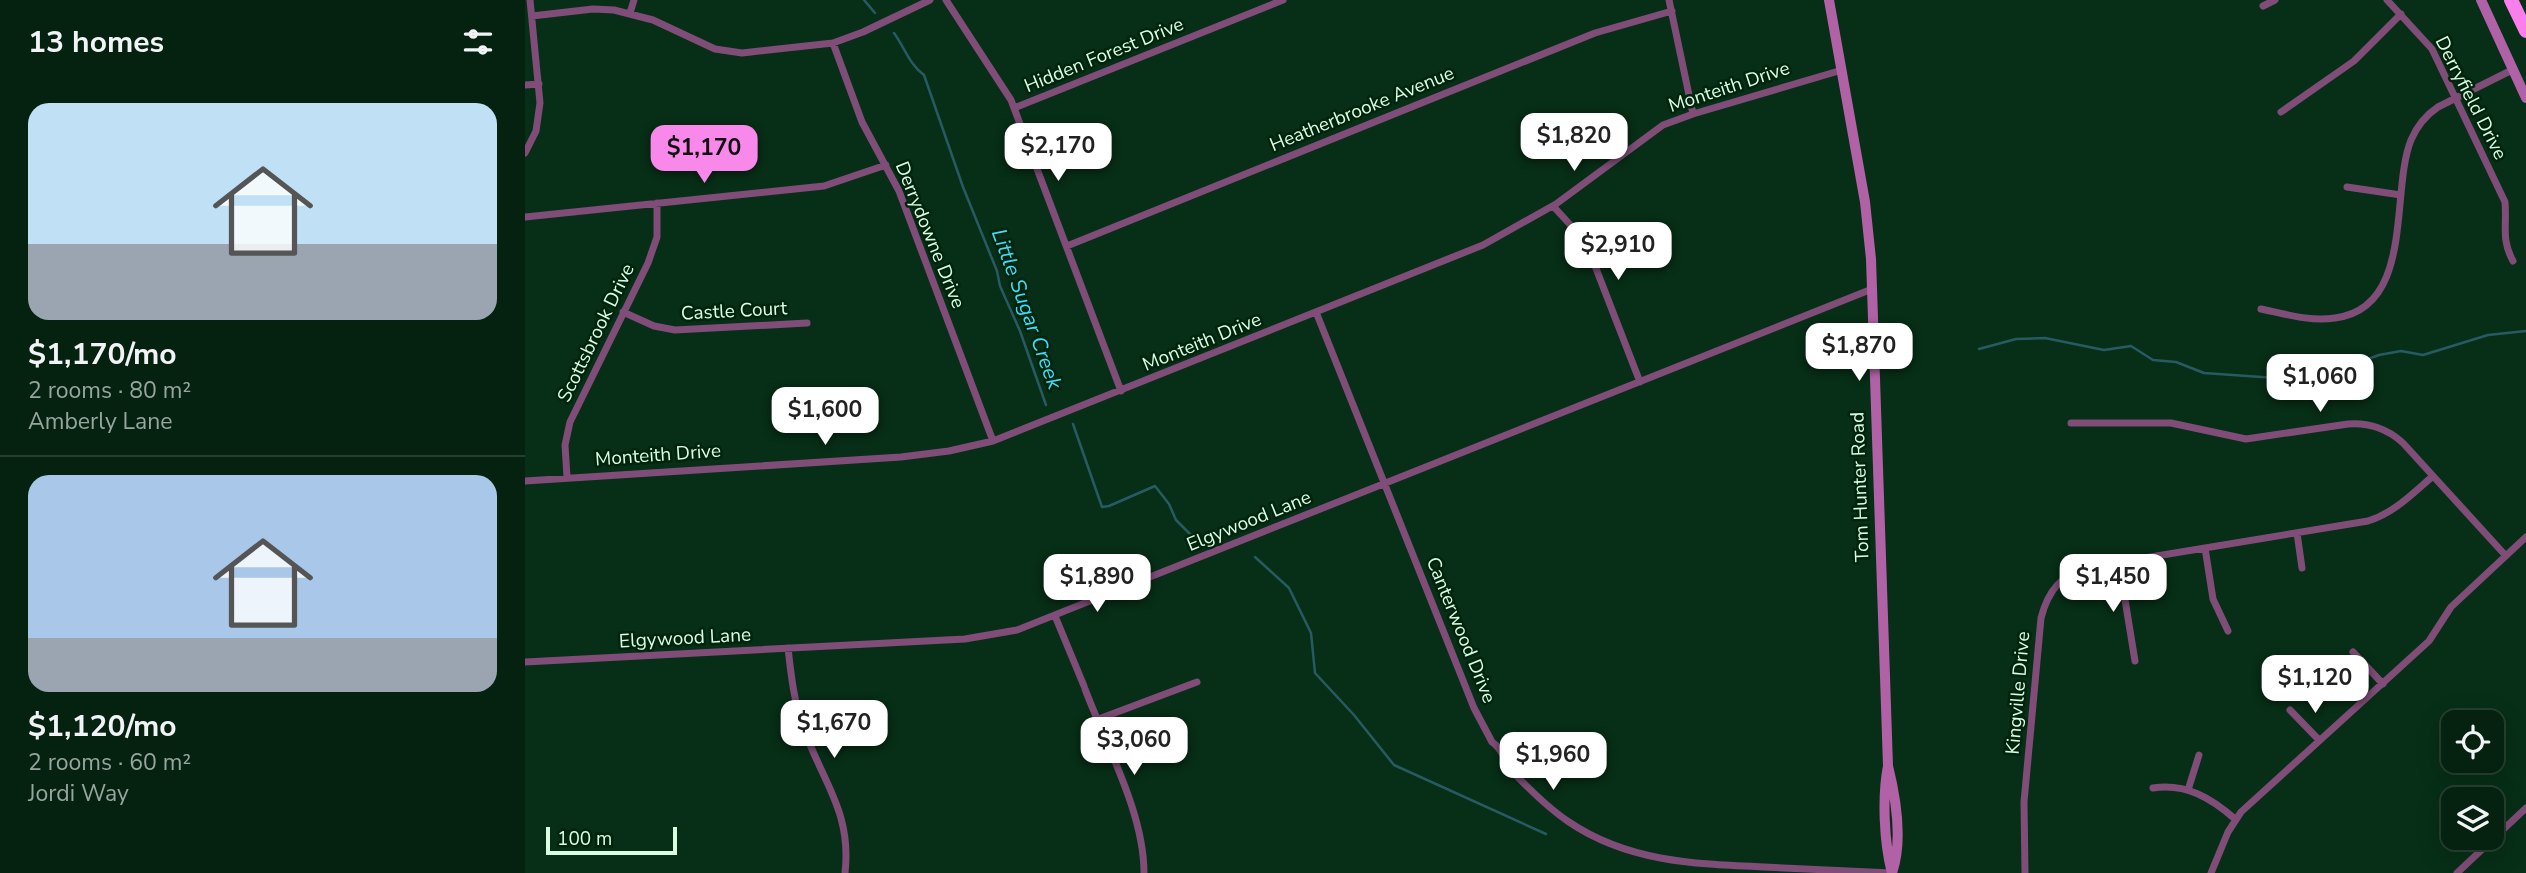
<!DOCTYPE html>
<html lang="en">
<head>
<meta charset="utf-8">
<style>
  body { margin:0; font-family:"Nunito Sans",sans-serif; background:#0e2a19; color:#f1f3f6; height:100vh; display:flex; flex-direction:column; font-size:26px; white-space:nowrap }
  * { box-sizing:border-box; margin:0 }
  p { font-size:23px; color:#97a49f }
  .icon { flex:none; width:38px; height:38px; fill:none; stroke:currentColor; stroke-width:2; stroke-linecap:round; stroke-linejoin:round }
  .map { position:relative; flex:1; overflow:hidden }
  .panel { display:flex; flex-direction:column; background:#052210; width:525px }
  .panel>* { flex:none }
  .buttons { position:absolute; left:1916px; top:710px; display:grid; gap:14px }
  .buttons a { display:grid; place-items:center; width:63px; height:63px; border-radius:14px; background:#052210; box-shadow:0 7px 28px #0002,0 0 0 2px #263f30; font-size:35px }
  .scale { position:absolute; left:21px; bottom:18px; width:131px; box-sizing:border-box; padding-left:7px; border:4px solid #dafde2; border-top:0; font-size:19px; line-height:24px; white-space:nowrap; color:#dafde2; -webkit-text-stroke:5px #00240d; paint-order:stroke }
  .price { position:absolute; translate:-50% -60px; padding:0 16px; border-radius:14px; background:#fff; color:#222; font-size:23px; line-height:46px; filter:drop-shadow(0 2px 4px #0008) }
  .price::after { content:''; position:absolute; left:50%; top:42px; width:21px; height:16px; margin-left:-10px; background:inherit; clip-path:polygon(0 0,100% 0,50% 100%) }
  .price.current { background:#f888e9; color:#111 }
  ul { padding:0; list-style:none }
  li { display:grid; align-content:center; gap:14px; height:371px; padding:0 28px }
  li+li { border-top:2px solid #263f30 }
  li span { display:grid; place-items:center; height:217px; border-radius:21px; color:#555 }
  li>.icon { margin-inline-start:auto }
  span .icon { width:126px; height:126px; fill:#fffc; stroke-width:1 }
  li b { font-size:30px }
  h2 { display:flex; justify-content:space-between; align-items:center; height:84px; padding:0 28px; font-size:30px }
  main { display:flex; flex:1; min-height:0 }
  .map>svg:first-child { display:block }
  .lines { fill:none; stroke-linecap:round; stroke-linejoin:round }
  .stream { stroke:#285a63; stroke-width:2.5 }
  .street { stroke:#7f4d78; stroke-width:7 }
  .secondary { stroke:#b162a6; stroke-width:10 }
  .highway { stroke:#fa7eeb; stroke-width:14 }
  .labels { text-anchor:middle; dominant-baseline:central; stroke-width:5; stroke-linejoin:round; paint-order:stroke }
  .street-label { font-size:19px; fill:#dafde2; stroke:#00240d }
  .water-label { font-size:21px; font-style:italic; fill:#3be0fd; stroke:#00240d }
</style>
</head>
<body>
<main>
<section class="panel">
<h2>13 homes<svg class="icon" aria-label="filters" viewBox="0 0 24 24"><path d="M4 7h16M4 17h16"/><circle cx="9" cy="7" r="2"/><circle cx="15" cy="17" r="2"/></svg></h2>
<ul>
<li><span style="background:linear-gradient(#bfe0f5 65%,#9aa5b1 0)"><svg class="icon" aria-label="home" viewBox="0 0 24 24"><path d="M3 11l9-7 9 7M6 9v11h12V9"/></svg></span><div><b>$1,170/mo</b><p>2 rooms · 80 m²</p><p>Amberly Lane</p></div></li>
<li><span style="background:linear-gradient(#a9c7e8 75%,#9aa5b1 0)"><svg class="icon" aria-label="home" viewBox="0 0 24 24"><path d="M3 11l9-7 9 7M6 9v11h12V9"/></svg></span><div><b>$1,120/mo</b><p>2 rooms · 60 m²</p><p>Jordi Way</p></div></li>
</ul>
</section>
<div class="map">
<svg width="2001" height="873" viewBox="0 0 2001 873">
  <rect width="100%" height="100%" fill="#072e16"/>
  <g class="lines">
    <path class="stream" d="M339,0L350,13
      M369,33C380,48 384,64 399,75L438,187L472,271L475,286L495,331L521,405
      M1454,349L1491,339L1520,338L1579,350L1606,346L1628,360L1651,362L1679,373L1751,378L1798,376L1854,355L1876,351L1898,355L1963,335L2001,331
      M548,424L577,507L584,506L630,486L644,504L651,520L676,545
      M730,557L764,588L786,633L790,673L829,715L869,765L1021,834"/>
    <path class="street" d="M421,0L486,100L596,391
      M1144,0L1168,114
      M1862,0L1907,49L1980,202C1982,226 1976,239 1988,261
      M1738,6L1750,0
      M105,13L109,0
      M7,16L68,9L89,10L128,20L190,49L217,53L308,43L338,32L405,0
      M308,43L337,122L374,191L468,441
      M0,85L14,84
      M489,108L758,0
      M1756,112L1829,61L1876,14
      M0,153L11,131L15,103L5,0
      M1822,187L1876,195
      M1028,206L1050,230L1065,253L1115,382
      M0,217L299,186L361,165
      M542,246L1070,33L1147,11
      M1736,309C1760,314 1786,322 1810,318C1890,308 1865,192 1886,140C1892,126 1901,115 1913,107L1987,70
      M98,312L129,326L150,330L282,323
      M791,312L949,708L967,742C977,748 981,763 988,772C1005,790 1023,808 1044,822C1103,862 1170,864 1239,867C1281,869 1324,871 1367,873
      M1546,423H1646L1721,439L1823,424C1843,422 1863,429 1878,443L1981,556
      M42,477L40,445L45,422L123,263L132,237V203
      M0,481L376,457L424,451L468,441L958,245L1031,204L1138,125L1168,114L1317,70
      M1772,533L1777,568
      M1680,548L1688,599L1703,631
      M1594,563L1610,661
      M530,616L559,686
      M263,648C266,675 269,703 279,729C297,781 327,812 320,873
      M1828,652L1858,684
      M0,662L440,639L492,630L1347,289
      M560,689C581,745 619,813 619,873
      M1765,710L1794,740
      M571,720L672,682
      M1628,788C1661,783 1686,798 1710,819
      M1663,790L1674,755
      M1500,873L1499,802L1516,618C1523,591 1536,574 1565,567L1843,521C1869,513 1887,494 1908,476
      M1686,873L1703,832L1716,812L1904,641L1926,607L2001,537
      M1932,873L2001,808"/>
    <path class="secondary" d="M1304,0L1340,202L1346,259L1363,766C1371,798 1378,841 1367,873C1359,843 1357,796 1363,766
      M1956,0L2001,98"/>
    <path class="highway" d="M1986,0L2001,31"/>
  </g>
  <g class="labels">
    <g class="street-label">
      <text transform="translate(579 55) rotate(-22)">Hidden Forest Drive</text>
      <text transform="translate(1204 87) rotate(-18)">Monteith Drive</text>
      <text transform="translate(1946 98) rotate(63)">Derryfield Drive</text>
      <text transform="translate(837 109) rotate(-22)">Heatherbrooke Avenue</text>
      <text transform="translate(405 235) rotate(68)">Derrydowne Drive</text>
      <text transform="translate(209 311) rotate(-3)">Castle Court</text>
      <text transform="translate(71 333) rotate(-64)">Scottsbrook Drive</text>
      <text transform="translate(677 342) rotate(-22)">Monteith Drive</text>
      <text transform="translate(133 455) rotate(-4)">Monteith Drive</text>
      <text transform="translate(1335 487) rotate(-92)">Tom Hunter Road</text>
      <text transform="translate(724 521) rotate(-22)">Elgywood Lane</text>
      <text transform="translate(936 630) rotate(68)">Canterwood Drive</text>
      <text transform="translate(160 638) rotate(-3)">Elgywood Lane</text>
      <text transform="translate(1493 693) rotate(-85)">Kingville Drive</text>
    </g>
    <g class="water-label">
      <text transform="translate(502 309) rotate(70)">Little Sugar Creek</text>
    </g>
  </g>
</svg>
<div class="buttons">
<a><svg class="icon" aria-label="locate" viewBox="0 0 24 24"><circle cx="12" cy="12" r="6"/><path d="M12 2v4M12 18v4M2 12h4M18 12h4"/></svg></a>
<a><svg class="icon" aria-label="layers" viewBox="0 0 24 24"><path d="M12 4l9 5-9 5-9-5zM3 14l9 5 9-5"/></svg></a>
</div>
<div class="scale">100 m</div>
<b class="price" style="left:1049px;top:173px">$1,820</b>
<b class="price" style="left:533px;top:183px">$2,170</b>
<b class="price current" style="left:179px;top:185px">$1,170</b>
<b class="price" style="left:1093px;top:282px">$2,910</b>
<b class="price" style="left:1334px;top:383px">$1,870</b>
<b class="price" style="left:1795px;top:414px">$1,060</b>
<b class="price" style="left:300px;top:447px">$1,600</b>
<b class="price" style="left:572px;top:614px">$1,890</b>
<b class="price" style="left:1588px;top:614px">$1,450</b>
<b class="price" style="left:1790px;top:715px">$1,120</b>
<b class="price" style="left:309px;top:760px">$1,670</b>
<b class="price" style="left:609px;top:777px">$3,060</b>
<b class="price" style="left:1028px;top:792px">$1,960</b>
</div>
</main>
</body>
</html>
